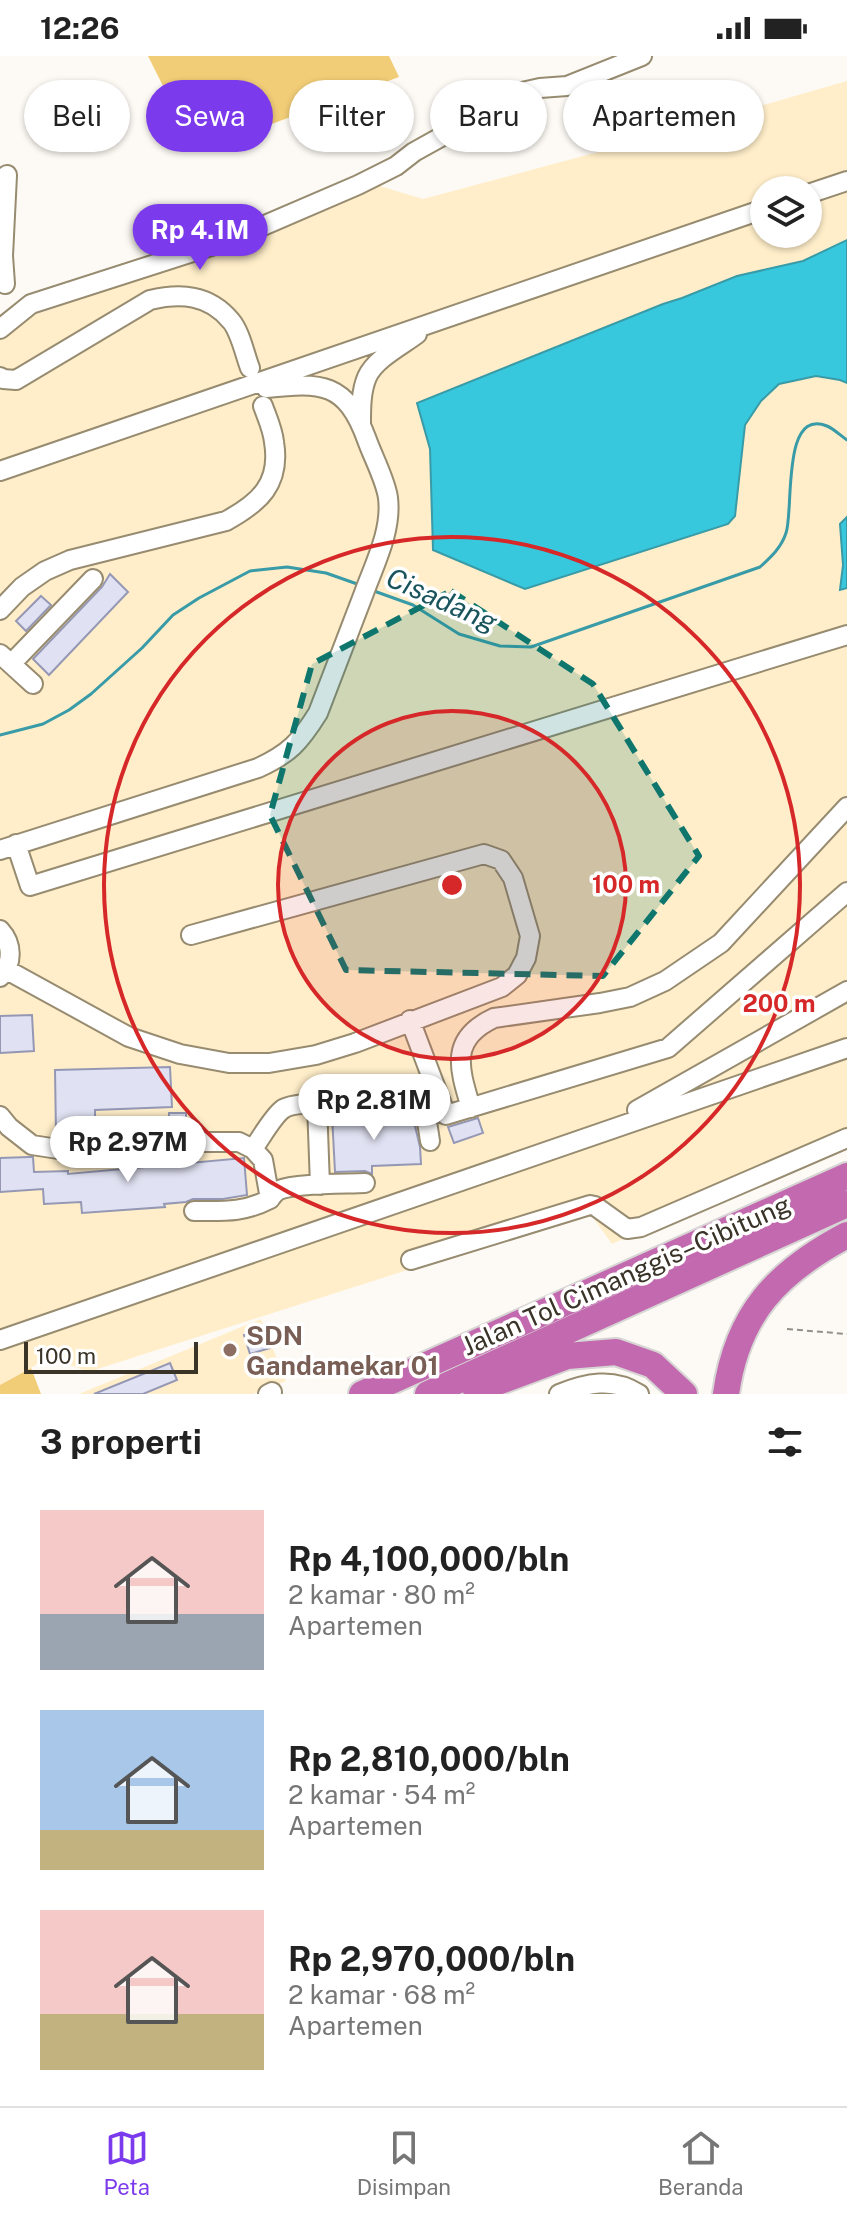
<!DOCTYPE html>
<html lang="id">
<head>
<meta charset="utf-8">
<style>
  body { margin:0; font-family:"Public Sans",sans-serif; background:#f6f6f6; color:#222; height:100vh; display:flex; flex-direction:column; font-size:30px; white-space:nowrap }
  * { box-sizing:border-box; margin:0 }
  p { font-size:26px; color:#767676 }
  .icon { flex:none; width:44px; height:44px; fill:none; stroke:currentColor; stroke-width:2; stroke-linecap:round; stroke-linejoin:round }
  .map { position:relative; height:1338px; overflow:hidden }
  .details { display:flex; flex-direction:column; background:#fff; flex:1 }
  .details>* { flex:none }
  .banner { position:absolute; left:24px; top:24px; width:800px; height:72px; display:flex; gap:16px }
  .tools { position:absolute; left:750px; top:120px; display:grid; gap:16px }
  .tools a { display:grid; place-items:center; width:72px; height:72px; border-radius:50%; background:#fff; box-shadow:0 2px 6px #0004; font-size:40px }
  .scale { position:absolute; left:24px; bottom:20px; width:174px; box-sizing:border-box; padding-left:8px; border:4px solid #393328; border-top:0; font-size:22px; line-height:28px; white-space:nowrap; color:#393328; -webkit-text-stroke:6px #fff; paint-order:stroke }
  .price { position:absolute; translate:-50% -68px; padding:0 18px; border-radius:28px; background:#fff; color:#222; font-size:26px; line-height:52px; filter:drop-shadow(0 2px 4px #0008) }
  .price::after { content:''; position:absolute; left:50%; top:48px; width:24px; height:18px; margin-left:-12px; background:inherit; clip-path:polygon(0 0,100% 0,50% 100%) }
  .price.selected { background:#7c3aed; color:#fff }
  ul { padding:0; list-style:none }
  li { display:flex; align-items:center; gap:24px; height:200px; padding:0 40px }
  li span { display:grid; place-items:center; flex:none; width:224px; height:160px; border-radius:0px; color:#555 }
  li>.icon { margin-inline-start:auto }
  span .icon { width:96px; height:96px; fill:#fffc; stroke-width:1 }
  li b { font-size:34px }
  h2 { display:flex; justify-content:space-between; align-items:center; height:96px; padding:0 40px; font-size:34px }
  .pill { padding:0 28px; border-radius:36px; background:#fff; box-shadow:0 2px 6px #0004; font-size:28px; line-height:72px }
  .pill.selected { background:#7c3aed; color:#fff }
  .status { display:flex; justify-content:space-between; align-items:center; height:56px; padding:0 40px; background:#fff; direction:ltr }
  .status svg { height:22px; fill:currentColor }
  .dock { display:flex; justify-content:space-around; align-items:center; height:112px; border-top:2px solid #e0e0e0; background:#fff; font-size:22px; color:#767676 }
  .dock a { display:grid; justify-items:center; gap:4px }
  .dock .selected { color:#7c3aed }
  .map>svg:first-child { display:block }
  .built { fill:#ffeec9; fill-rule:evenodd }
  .green { fill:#f2cd77 }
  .water { fill:#37c8de; stroke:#389ba7; stroke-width:2 }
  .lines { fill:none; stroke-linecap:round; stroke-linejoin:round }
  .stream { stroke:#389ba7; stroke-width:3 }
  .building { fill:#e0e2f3; stroke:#9598b4; stroke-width:2 }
  .minor-casing { stroke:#978b70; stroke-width:22 }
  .highway-casing { stroke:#d7d6d4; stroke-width:30 }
  .path { stroke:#949088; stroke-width:2; stroke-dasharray:6 4; stroke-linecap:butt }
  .minor { stroke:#fff; stroke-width:18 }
  .highway { stroke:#c369af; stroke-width:26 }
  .marked { fill:#0f766e; fill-opacity:0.2; stroke:#0f766e; stroke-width:6; stroke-dasharray:16 10; stroke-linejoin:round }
  .ring { fill:none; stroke:#d62828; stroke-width:4 }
  .education-dot { fill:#8d6e63; stroke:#fff; stroke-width:3 }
  .labels { text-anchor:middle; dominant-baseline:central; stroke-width:7; stroke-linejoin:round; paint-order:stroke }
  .street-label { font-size:26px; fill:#393328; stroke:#fff }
  .education-label { font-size:26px; font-weight:bold; fill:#785e54; stroke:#fff; text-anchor:start }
  .water-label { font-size:28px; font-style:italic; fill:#19545d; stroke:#fff }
  .centre { fill:#d62828; stroke:#fff; stroke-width:4 }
  .ring-label { font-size:24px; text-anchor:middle; font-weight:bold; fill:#d62828; stroke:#fff; stroke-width:7; stroke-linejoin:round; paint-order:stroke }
</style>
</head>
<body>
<div class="status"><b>12:26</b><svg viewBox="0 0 49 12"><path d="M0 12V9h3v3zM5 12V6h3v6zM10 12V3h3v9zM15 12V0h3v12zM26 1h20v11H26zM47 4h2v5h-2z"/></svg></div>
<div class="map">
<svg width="847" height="1338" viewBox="0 0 847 1338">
  <rect width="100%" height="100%" fill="#fdfaf5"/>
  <path class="built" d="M847,25V1082L612,1188L589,1156L88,1316L50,1301L0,1329V280L20,270L31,260L249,186L373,128L423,143L639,85ZM764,134H808V178H764Z
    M261,1263L286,1325L253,1338H79Z"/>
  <path class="green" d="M148,0H389L399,21L196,96Z
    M31,1312L41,1338H0V1329Z"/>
  <path class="water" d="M847,184V327L840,324L816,320L779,328L761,345L745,369L735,460L728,468L525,533L433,494L430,393L417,347L663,248L682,242L737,220L803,205Z
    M847,461V532L840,534L843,509L840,468Z"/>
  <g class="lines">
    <path class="stream" d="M374,535L413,549L459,578L500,590L531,591L760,511C771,501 781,492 786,477C794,455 781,351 827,370C834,373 841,380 847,384
      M0,679L43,668L69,654L91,638L142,592L173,559L199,542L250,515L287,511L326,517L360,529"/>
  </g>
  <path class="building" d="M110,518L128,536L49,619L33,603L102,531Z
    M41,540L51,549L26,575L16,565Z
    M32,959L34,995L0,997V960Z
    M170,1011L172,1051L95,1054V1078H56L55,1014Z
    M169,1057H186V1073H169Z
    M369,1058V1062L409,1060L412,1062L415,1070L420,1091L421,1108L372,1110V1118L365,1115L335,1116L332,1059Z
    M478,1062L483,1077L454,1087L448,1071Z
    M29,1101H33L34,1116L68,1115V1118L244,1102L247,1139L223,1143H193L186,1146L164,1148L165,1151L82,1157L81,1146L44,1148L43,1133L0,1136V1102Z
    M264,1273L270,1292L250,1298L244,1279Z
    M170,1307L177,1324L143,1338H94Z"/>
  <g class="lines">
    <defs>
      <path id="minor" d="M808,138L847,125
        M5,228L3,200L7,119
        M0,273L31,248L230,184L358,129L396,110L414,96L522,36L540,32L567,30L642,0
        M0,321L3,323L16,324L150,244C180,237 209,238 231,265C240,275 245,299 250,312
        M361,367C361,352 361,335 367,321C375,303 401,290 417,278
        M0,415L764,153
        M0,554L22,531L45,515L70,504L226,465C259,447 281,428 274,386C273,374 267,361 263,350
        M0,598L33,628
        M11,608L93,523
        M16,788L30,830L847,579
        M0,794L258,712C289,698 300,686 318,657C333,617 349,577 364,537C375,507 392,474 388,442C386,425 373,401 367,384C346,326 322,326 266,332
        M0,874C13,888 13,908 0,921
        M7,914L129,981L180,998L229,1007H269L316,999L355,987L502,931L517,919L526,902L530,880L513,822L501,804L484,798L191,879
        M410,964L446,1059L668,992L847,836
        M317,1048L320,1129
        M471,1052C459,1012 449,983 494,962L600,947L630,941L665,925L721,887L847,751
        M637,1054L847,935
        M0,1060L9,1071L32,1089L58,1093L164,1086H239L253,1093L263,1104L270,1143C243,1157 223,1155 194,1155
        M253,1093C261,1082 273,1060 283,1053C296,1043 388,1047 409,1047C428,1054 427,1067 430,1085
        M270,1143C273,1139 275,1136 279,1134C295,1127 346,1128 365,1127
        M411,1204L590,1149L595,1150L627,1173L641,1171L847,1082
        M0,1284L847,992
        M268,1338L272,1336
        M559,1338C586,1327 613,1321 639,1338"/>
      <path id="highway" d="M476,1334L567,1300L616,1296L653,1309L684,1338
        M362,1338L847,1120
        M428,1338L847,1148
        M726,1338C737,1258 777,1216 847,1179"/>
    </defs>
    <use href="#minor" class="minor-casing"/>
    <use href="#highway" class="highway-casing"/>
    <path class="path" d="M787,1273L847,1278"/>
    <use href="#minor" class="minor"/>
    <use href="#highway" class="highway"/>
  </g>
  <path class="marked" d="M451,535L593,628L699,800L603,920L346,914L270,759L312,608Z"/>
  <circle cx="452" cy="829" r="174" fill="#d62828" fill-opacity=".12"/>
  <g class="ring">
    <circle cx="452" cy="829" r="174"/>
    <circle cx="452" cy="829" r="348"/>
  </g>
  <circle class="education-dot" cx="230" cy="1294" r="8"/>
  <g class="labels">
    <g class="street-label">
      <text transform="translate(626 1219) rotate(-24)">Jalan Tol Cimanggis–Cibitung</text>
    </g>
    <g class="education-label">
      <text x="246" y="1279">SDN<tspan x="246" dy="30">Gandamekar 01</tspan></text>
    </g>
    <g class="water-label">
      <text transform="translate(442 543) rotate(24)">Cisadang</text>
    </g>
  </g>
  <circle cx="452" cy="829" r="12" class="centre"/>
  <g class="ring-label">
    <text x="626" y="837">100 m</text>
    <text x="779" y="956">200 m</text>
  </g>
</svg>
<div class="tools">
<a><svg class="icon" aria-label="layers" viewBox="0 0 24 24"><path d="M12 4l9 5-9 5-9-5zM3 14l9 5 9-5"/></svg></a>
</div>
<div class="scale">100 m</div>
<b class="price selected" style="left:200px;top:216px">Rp 4.1M</b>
<b class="price" style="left:374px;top:1086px">Rp 2.81M</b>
<b class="price" style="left:128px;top:1128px">Rp 2.97M</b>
<div class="banner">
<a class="pill">Beli</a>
<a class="pill selected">Sewa</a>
<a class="pill">Filter</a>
<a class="pill">Baru</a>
<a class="pill">Apartemen</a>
</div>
</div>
<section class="details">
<h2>3 properti<svg class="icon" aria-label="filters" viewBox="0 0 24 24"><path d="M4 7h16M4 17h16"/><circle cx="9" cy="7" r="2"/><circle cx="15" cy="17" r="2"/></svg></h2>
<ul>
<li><span style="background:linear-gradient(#f6c9c9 65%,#9aa5b1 0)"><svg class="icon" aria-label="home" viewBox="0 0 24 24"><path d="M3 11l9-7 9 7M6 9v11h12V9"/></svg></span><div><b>Rp 4,100,000/bln</b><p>2 kamar · 80 m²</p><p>Apartemen</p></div></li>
<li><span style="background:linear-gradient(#a9c7e8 75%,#c2b280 0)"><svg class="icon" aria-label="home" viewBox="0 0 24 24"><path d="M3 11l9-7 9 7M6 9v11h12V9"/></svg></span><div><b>Rp 2,810,000/bln</b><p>2 kamar · 54 m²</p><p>Apartemen</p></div></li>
<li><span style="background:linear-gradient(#f6c9c9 65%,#c2b280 0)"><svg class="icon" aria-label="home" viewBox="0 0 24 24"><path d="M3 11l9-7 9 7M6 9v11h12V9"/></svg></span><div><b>Rp 2,970,000/bln</b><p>2 kamar · 68 m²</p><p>Apartemen</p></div></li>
</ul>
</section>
<nav class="dock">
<a class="selected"><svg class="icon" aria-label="map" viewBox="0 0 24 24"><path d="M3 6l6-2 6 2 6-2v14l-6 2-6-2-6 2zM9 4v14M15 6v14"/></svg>Peta</a>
<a><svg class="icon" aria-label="saved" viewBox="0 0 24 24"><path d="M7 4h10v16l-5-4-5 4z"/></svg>Disimpan</a>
<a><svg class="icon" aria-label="home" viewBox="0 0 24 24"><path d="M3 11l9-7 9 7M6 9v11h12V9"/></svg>Beranda</a>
</nav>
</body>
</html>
